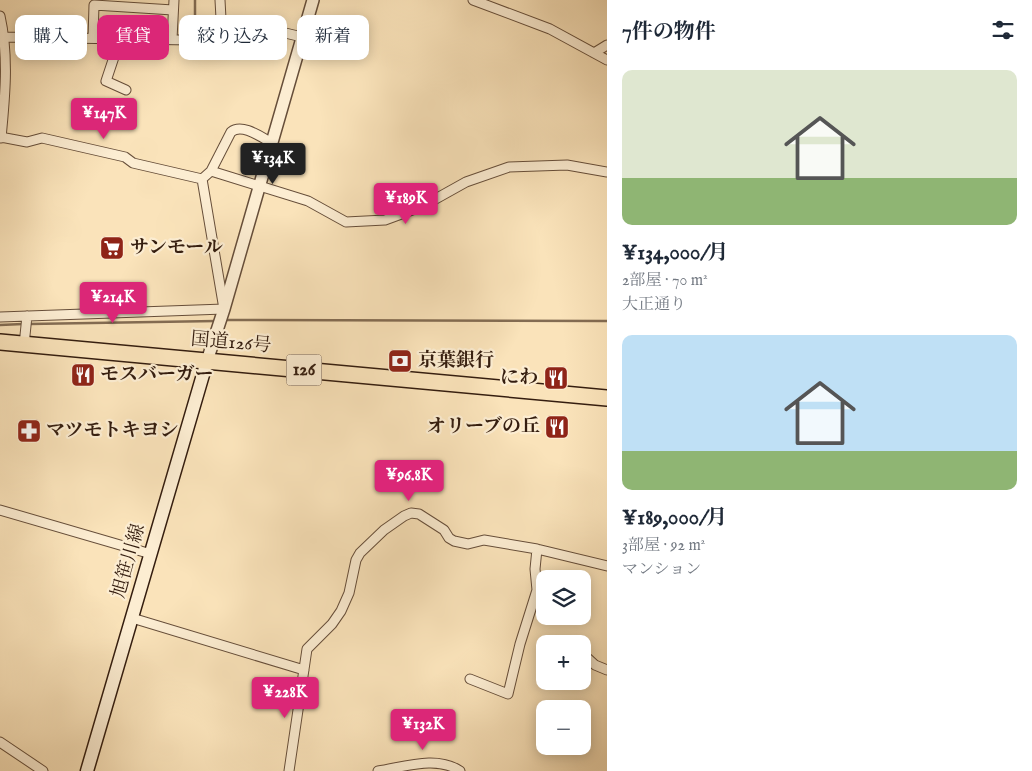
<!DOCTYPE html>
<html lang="ja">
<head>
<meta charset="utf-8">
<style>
  body { margin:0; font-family:"IM FELL English","Noto Serif JP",serif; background:#f6f6f7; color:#1f2937; height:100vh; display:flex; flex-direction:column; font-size:19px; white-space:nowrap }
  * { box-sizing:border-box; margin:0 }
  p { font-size:16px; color:#747a83 }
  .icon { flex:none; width:28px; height:28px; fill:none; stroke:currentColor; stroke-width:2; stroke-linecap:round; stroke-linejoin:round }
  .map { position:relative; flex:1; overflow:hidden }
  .drawer { display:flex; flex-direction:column; background:#fff; width:425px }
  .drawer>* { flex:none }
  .banner { position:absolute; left:15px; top:15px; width:475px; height:45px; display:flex; gap:10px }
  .controls { position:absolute; left:536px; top:570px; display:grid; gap:10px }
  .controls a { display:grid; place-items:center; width:55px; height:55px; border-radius:10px; background:#fff; box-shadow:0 2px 12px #0003; font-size:25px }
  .price { position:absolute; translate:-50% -42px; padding:0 11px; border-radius:5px; background:#db2777; color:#fff; font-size:16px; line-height:32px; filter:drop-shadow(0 1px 2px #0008) }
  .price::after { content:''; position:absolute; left:50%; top:30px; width:15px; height:11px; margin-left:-8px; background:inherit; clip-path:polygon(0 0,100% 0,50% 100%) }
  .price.on { background:#222; color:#fff }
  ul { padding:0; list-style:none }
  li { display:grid; align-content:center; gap:10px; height:265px; padding:0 15px }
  li span { display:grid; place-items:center; height:155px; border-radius:10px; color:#555 }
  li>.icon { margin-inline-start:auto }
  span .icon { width:90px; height:90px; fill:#fffc; stroke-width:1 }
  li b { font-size:21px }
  h2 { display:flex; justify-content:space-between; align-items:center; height:60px; padding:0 15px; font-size:21px }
  .tag { padding:0 18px; border-radius:10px; background:#fff; box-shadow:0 2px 12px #0003; font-size:18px; line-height:45px }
  .tag.on { background:#db2777; color:#fff }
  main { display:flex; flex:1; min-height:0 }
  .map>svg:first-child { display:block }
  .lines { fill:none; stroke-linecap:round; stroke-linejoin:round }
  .stream { stroke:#836c53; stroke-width:2.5 }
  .minor-casing { stroke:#664e3a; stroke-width:11 }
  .tertiary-casing { stroke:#664e3a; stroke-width:14 }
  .secondary-casing { stroke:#341d0f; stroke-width:15 }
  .trunk-casing { stroke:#341d0f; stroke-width:18 }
  .minor { stroke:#fcedd2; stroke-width:9 }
  .tertiary { stroke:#fcedd2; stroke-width:11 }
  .secondary { stroke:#fcedd2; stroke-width:12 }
  .trunk { stroke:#fae3ba; stroke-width:15 }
  .labels { text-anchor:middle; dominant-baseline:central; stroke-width:4.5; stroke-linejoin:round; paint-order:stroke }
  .shield { fill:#fcedd2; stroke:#705b4a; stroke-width:1 }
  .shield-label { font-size:18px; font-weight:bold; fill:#341d0f }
  .poi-label { font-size:19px; font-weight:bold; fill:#341d0f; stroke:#fcedd2; text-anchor:start }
  .street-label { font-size:19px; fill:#341d0f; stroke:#fcedd2 }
</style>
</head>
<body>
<main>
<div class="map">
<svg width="607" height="771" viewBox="0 0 607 771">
  <rect width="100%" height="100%" fill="#fae3ba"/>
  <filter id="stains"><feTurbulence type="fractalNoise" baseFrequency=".004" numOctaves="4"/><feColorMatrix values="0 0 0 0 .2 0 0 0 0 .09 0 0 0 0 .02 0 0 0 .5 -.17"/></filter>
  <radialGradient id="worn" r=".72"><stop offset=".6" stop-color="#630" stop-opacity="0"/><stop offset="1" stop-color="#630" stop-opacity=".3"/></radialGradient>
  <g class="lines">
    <path class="stream" d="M195,34V0
      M224,320L607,321
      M29,324L216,321
      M0,325L23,324"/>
    <defs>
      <path id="minor" d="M220,0L222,37
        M473,0L550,29L607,60
        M0,16C9,56 5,97 1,138
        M0,37L192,40L277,31L302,37
        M93,38L94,5L173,10
        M120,39L106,81L126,90
        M172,39L174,0
        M594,53L607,45
        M0,137L27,142L42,138L125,157L133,163L202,179
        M211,171L308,201L346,222L385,220L423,206L466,182L509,167L567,165L607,172
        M0,317L224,309L202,179L211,171L231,132C242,123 261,137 272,143
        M24,345L27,316
        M0,510L151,554
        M132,618L304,670
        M582,653L595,665L607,670
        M470,679L508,694L520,644L537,590L535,569L537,549
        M0,742L43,771
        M289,771L307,649L332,624L341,611L349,593L356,560L360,553L384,530L404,516L411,513L419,514L444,530L449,538L454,541L468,544L484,540L537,549L607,566
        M378,771C404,767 437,755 460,771"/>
      <path id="tertiary" d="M207,361L224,309L313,0"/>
      <path id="secondary" d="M87,771L207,361"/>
      <path id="trunk" d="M0,342L607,398"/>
    </defs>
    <use href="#minor" class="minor-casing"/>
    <use href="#tertiary" class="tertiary-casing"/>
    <use href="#secondary" class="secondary-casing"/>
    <use href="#trunk" class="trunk-casing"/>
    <use href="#minor" class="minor"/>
    <use href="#tertiary" class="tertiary"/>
    <use href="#secondary" class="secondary"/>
    <use href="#trunk" class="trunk"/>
  </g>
  <defs>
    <symbol id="supermarket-square" viewBox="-11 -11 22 22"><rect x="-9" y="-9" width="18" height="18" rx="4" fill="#8f2418" stroke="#fcedd2"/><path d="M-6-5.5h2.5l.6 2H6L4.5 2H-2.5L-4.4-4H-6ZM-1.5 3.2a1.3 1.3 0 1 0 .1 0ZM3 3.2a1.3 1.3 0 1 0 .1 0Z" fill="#fff"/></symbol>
    <symbol id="bank-square" viewBox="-11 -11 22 22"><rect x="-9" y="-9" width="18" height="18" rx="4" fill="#8f2418" stroke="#fcedd2"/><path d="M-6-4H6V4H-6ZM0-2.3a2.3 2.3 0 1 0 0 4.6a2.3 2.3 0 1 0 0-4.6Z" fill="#fff"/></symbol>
    <symbol id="restaurant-square" viewBox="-11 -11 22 22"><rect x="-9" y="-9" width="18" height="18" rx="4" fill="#8f2418" stroke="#fcedd2"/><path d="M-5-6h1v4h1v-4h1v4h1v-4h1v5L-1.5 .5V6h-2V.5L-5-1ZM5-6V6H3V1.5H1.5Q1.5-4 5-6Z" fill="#fff"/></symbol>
    <symbol id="pharmacy-square" viewBox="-11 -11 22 22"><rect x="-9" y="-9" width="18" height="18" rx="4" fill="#8f2418" stroke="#fcedd2"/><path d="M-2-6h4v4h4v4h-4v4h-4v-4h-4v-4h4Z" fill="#fff"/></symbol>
  </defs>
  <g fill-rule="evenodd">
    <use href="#supermarket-square" x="98" y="234" width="28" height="28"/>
    <use href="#bank-square" x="386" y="347" width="28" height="28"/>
    <use href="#restaurant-square" x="69" y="361" width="28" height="28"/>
    <use href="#restaurant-square" x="542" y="364" width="28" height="28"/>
    <use href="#restaurant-square" x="543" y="413" width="28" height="28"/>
    <use href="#pharmacy-square" x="15" y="417" width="28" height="28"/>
  </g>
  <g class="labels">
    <rect class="shield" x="286.5" y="354.5" width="35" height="31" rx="4"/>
    <g class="shield-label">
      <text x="304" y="370">126</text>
    </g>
    <g class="poi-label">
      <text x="130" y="248">サンモール</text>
      <text x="418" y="361">京葉銀行</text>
      <text x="100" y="375">モスバーガー</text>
      <text x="538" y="378" text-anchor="end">にわ</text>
      <text x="540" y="427" text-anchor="end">オリーブの丘</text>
      <text x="46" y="431">マツモトキヨシ</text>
    </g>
    <g class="street-label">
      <text transform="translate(231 343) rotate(5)">国道126号</text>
      <text transform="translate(129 561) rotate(-74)">旭笹川線</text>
    </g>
  </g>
  <rect width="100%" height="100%" filter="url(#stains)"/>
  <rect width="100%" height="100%" fill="url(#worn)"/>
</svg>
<div class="controls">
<a><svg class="icon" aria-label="layers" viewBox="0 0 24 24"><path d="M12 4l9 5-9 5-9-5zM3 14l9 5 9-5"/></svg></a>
<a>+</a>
<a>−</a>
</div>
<b class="price" style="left:104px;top:140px">¥147K</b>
<b class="price on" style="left:273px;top:185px">¥134K</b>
<b class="price" style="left:406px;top:225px">¥189K</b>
<b class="price" style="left:113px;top:324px">¥214K</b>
<b class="price" style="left:409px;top:502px">¥96.8K</b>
<b class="price" style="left:285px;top:719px">¥228K</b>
<b class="price" style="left:423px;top:751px">¥132K</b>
<div class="banner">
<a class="tag">購入</a>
<a class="tag on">賃貸</a>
<a class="tag">絞り込み</a>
<a class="tag">新着</a>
</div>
</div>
<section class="drawer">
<h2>7件の物件<svg class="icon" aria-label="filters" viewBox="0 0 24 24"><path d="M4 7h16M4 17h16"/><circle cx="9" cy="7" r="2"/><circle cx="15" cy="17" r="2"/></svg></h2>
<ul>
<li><span style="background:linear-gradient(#dfe7d0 70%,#8fb573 0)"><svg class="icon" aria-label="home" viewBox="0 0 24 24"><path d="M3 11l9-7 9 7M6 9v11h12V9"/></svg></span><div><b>¥134,000/月</b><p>2部屋 · 70 m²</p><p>大正通り</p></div></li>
<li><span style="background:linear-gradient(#bfe0f5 75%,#8fb573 0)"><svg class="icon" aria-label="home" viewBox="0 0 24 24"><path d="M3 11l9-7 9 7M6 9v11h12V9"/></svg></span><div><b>¥189,000/月</b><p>3部屋 · 92 m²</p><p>マンション</p></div></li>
</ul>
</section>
</main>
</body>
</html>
